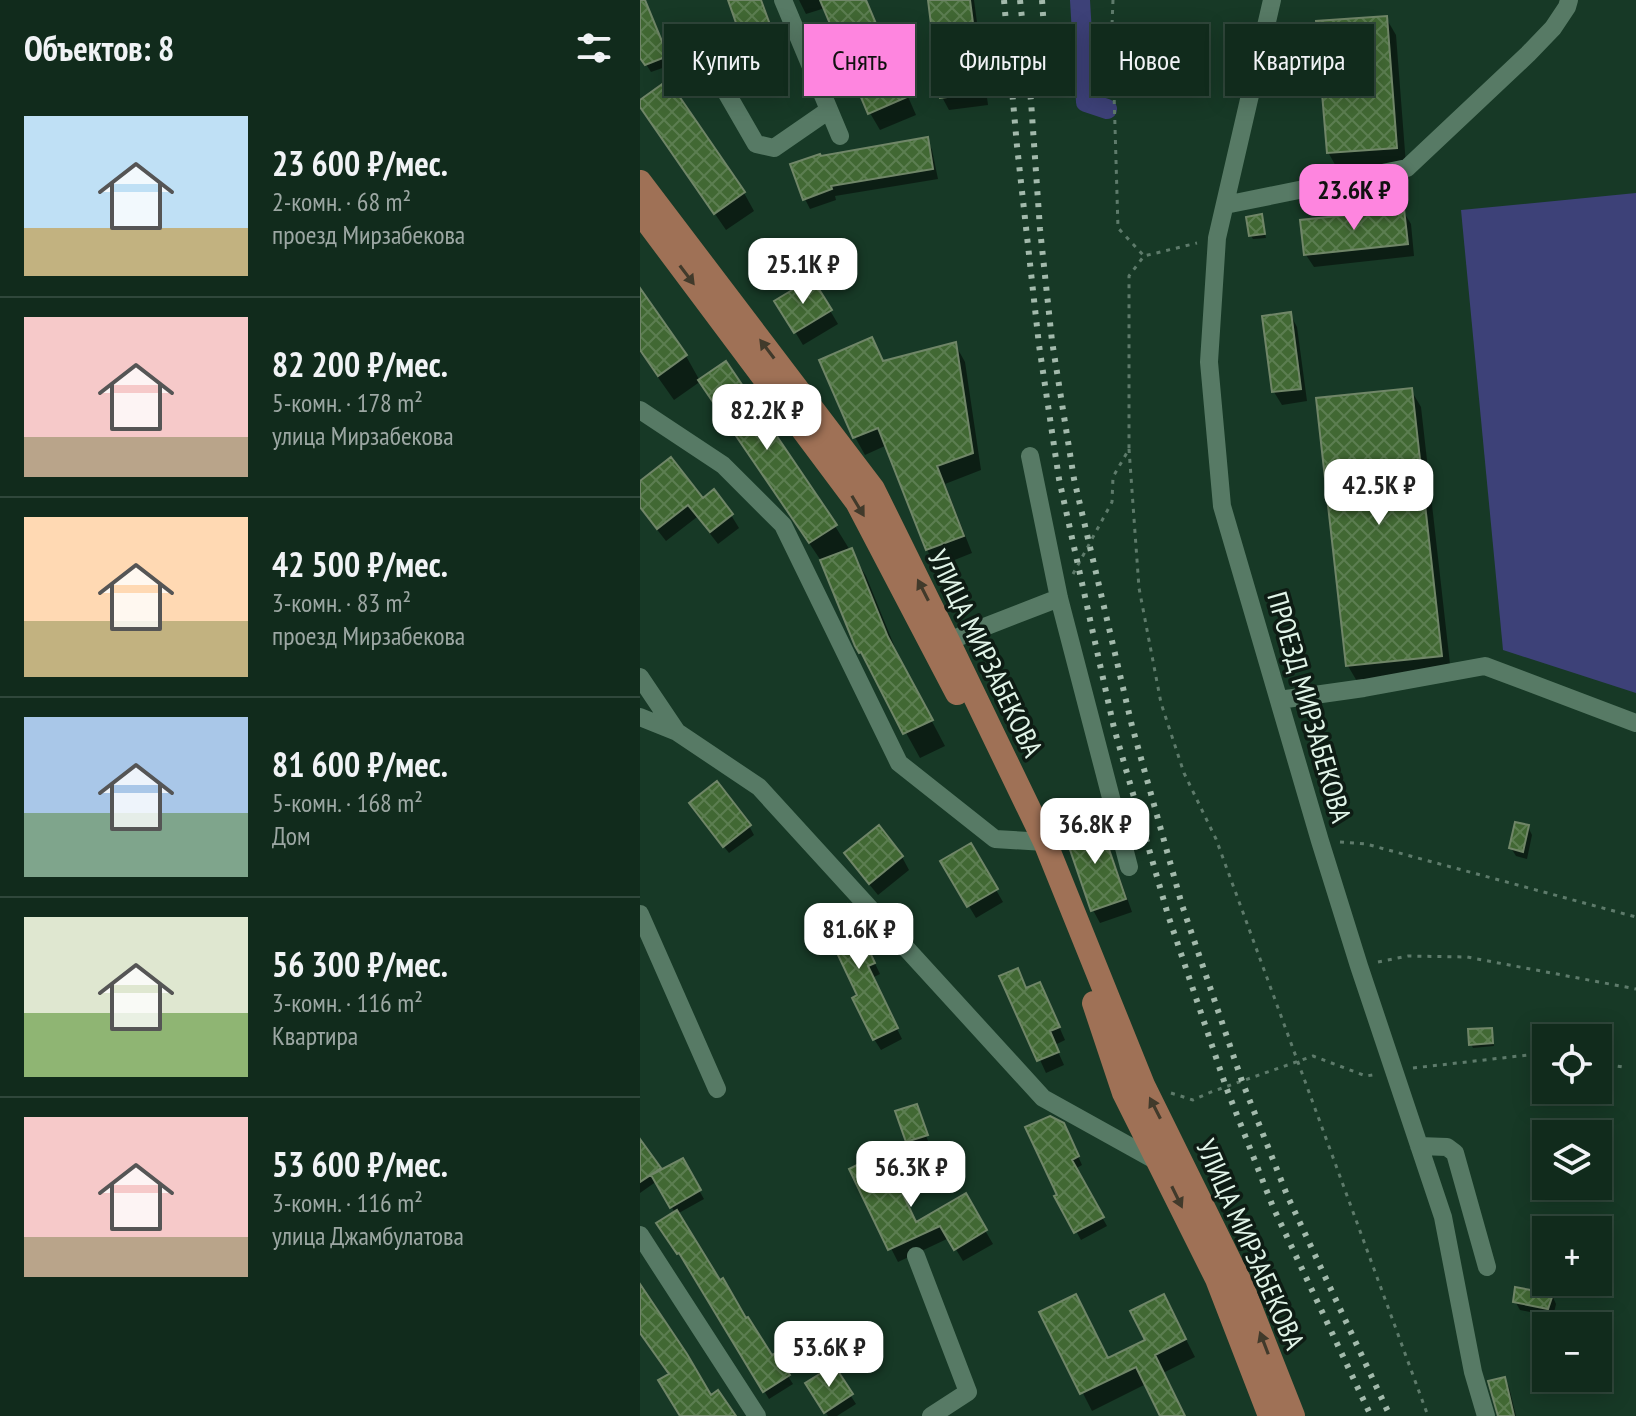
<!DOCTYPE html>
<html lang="ru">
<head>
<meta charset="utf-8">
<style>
  body { margin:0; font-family:"PT Sans Narrow",sans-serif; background:#1e3729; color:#f1f3f6; height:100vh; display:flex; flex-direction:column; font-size:30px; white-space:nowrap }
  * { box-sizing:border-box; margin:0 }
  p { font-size:26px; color:#9ca7a3 }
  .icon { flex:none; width:44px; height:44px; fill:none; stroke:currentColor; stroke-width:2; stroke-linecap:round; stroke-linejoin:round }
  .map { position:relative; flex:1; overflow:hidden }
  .details { display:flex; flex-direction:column; background:#112b1c; width:640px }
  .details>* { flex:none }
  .guide { position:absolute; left:24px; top:24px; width:760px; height:72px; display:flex; gap:16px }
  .controls { position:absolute; left:892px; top:1024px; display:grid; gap:16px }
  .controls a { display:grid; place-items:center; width:80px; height:80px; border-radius:0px; background:#112b1c; box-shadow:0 4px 20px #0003,0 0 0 2px #30473b; font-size:40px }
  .price { position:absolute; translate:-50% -68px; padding:0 18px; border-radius:16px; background:#fff; color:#222; font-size:26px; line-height:52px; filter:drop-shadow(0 2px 4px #0008) }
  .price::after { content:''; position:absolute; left:50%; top:48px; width:24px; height:18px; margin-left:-12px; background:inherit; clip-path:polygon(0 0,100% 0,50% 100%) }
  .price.selected { background:#fe85df; color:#111 }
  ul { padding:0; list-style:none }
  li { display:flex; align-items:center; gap:24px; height:200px; padding:0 24px }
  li+li { border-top:2px solid #30473b }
  li span { display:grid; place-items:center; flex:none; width:224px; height:160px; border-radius:0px; color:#555 }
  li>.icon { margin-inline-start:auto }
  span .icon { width:96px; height:96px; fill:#fffc; stroke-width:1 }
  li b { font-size:34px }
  h2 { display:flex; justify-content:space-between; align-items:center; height:96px; padding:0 24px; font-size:34px }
  .chip { padding:0 28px; border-radius:0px; background:#112b1c; box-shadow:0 4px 20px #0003,0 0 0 2px #30473b; font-size:28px; line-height:72px }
  .chip.selected { background:#fe85df; color:#111 }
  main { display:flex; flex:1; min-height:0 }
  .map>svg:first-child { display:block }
  .water { fill:#3d4178 }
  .shadow { fill:#0007 }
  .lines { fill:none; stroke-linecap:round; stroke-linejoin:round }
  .canal { stroke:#3d4178; stroke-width:20 }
  .building { fill:url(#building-cross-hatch); stroke:#708668; stroke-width:2 }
  .path { stroke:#5e7b6b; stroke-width:3; stroke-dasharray:4 6; stroke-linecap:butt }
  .minor { stroke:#577a65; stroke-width:18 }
  .major { stroke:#9f7156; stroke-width:24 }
  .rail { stroke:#a3baac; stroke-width:6; stroke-dasharray:4 8; stroke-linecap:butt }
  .oneway { fill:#413a2b }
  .labels { text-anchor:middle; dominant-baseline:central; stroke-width:7; stroke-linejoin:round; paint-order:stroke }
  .street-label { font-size:28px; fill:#e1f4e8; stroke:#0e1c14 }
</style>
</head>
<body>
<main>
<section class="details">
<h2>Объектов: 8<svg class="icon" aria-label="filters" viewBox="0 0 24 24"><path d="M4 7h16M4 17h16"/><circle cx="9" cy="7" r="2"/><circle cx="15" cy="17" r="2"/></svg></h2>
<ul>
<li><span style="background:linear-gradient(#bfe0f5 70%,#c2b280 0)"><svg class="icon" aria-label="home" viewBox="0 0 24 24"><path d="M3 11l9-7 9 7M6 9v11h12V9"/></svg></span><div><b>23 600 ₽/мес.</b><p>2-комн. · 68 m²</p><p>проезд Мирзабекова</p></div></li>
<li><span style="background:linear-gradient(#f6c9c9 75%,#b9a48a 0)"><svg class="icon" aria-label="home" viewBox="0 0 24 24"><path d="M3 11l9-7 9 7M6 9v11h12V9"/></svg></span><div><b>82 200 ₽/мес.</b><p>5-комн. · 178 m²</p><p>улица Мирзабекова</p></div></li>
<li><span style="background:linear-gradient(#ffd9b3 65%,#c2b280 0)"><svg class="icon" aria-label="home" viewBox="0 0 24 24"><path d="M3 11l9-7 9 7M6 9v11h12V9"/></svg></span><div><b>42 500 ₽/мес.</b><p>3-комн. · 83 m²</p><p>проезд Мирзабекова</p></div></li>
<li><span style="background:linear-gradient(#a9c7e8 60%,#7fa58c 0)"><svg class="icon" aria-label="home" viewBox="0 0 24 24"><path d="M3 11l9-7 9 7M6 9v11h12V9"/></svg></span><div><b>81 600 ₽/мес.</b><p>5-комн. · 168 m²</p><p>Дом</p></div></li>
<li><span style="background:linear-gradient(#dfe7d0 60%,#8fb573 0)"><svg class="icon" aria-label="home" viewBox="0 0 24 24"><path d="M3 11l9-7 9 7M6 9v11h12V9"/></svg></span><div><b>56 300 ₽/мес.</b><p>3-комн. · 116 m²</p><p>Квартира</p></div></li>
<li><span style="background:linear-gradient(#f6c9c9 75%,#b9a48a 0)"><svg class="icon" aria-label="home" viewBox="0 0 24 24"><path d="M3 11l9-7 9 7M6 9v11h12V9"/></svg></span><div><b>53 600 ₽/мес.</b><p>3-комн. · 116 m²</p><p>улица Джамбулатова</p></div></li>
</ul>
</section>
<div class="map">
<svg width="996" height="1416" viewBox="0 0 996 1416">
  <defs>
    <pattern id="building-cross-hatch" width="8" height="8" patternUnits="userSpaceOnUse" patternTransform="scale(2)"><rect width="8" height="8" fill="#416833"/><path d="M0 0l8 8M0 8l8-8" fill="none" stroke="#5c7e51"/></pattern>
  </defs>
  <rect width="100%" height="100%" fill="#173926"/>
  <path class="water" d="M996,193V693L863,650L821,210Z"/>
  <path class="shadow" d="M90,0H122L146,65L119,75L112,62Z
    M159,0H179L181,6L195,0H226L276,115L240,130L230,113L185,8L166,14Z
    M290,0H334L348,105L309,110L302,97Z
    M0,16L13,20L31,65L11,72L0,55Z
    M746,18L756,35L766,165L698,170L688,152Z
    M27,83L104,193L114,211L86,230L0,104V102Z
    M287,139L292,150L298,179L195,196L196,200L170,209L165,199L153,166Z
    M763,211L771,224L774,256L674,267L666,255Z
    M621,217L626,238L613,239L611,236Z
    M172,280L198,324L163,345L137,302Z
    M0,292L46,356L60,381L86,364L195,526L226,576L262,665L305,746L280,758L221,652L186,568L76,406L61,381L34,400L0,352Z
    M650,314L657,327L667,401L642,405L634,392Z
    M232,340L244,362L315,344L325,362L341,470L305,484L332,553L297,567L287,550L247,445L225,455L215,437L182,361Z
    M771,390L781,407L811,673L718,683L708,666Z
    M0,484L63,501L91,515L99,528L78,544L57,517L26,541L0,508Z
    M56,811L109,826L114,835L89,853Z
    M458,823L465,836L492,912L460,923L453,910Z
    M888,827L892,835L887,859L876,856L871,848Z
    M238,828L262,857L269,870L238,895L214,866L207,853Z
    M330,845L363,902L336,918L302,861Z
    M213,918L240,974L232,978L262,1039L241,1050L234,1039L220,996Z
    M377,970L387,990L406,997L425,1040L415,1045L424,1065L406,1073L362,977Z
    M851,1030L854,1046L833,1048L831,1044Z
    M278,1112L289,1144L273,1150L258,1113Z
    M428,1134L442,1165L435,1169L467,1226L441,1240L417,1197Z
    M0,1142L21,1172L42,1160L64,1199L37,1214L79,1282L132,1358L135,1356L153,1384L129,1399L45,1260L43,1261L24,1232L35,1213L17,1181L0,1193Z
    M211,1170L276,1224L325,1196L353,1244L323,1261L309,1238L258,1262Z
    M912,1295L916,1304L913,1317L880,1310L875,1301Z
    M402,1313L468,1360L507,1341L533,1314L555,1357L523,1373L545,1416H522L506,1384L452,1411Z
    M193,1368L216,1404L197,1416H188L168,1384Z
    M864,1379L869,1387L876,1416H860Z"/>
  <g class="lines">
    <path class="canal" d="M440,0L446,102L467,109"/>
  </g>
  <path class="building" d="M0,0H5L28,56L5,65L0,58Z
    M88,0H121L140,52L110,63Z
    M180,0H226L267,97L228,114Z
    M288,0H330L342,93L300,98Z
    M747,16L757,148L687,153L676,21Z
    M28,80L105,192L74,214L0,107V100Z
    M288,137L293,169L191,186L192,189L163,200L150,164L180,154L181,156Z
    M764,209L768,244L664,255L660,220Z
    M622,214L625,234L609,236L606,217Z
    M172,278L192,310L154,333L134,301Z
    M0,288L47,355L18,376L0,350Z
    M651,312L661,389L632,392L622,316Z
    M232,337L243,361L316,342L333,453L297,466L324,536L286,550L238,428L213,438L179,360Z
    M86,361L197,525L169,543L58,380Z
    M772,388L802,656L706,666L676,398Z
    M31,457L63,498L74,489L93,514L70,532L48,505L17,529L0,507V481Z
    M212,548L248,637L293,720L263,734L221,652L219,653L215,646L180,560Z
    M77,781L111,825L83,847L49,803Z
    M459,820L486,899L451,911L424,832Z
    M875,822L889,825L883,852L869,848Z
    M239,825L263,856L229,884L204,853Z
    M331,843L358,889L327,907L300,861Z
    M207,904L235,963L228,966L258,1028L233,1040L212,998L217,995L180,917Z
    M378,968L386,988L400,982L420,1027L410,1031L419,1052L397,1061L359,976Z
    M852,1028L853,1043L829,1045L828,1029Z
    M277,1104L288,1135L266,1142L255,1111Z
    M410,1116L424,1123L439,1156L432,1160L464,1217L434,1233L414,1196L417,1195L385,1127Z
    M0,1139L21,1168L0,1182Z
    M243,1152L276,1222L326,1193L347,1230L314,1250L300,1226L248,1250L209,1169Z
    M43,1158L61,1190L30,1208L11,1175Z
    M37,1210L80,1280L83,1278L106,1318L108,1317L132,1355L136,1353L150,1375L123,1392L39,1253L37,1254L16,1223Z
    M0,1284L47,1354L71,1395L78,1390L96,1416H40L18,1380L29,1374L0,1333Z
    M875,1287L913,1294L908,1309L873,1302Z
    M436,1294L468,1358L505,1340L490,1311L524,1294L546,1339L515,1355L545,1416H520L496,1367L440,1394L399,1312Z
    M194,1365L213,1394L184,1413L165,1383Z
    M865,1377L874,1416H858L848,1381Z"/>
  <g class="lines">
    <path class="path" d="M473,0L472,25L478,228L504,256
      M489,449L499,588L521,703L544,773L576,839L788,1416
      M433,574L472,502L473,477L489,449V276L504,256L557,243
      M700,842L726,844L996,917
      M738,962L768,956L827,957L996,989
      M958,1063L983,1067
      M773,1068L906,1053
      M531,1093L553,1100L571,1092L673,1056L726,1076L738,1074"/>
    <path class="minor" d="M143,0L200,136
      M632,0L577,238L569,362L582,506L680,841L719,966L803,1217L833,1372L846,1416
      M71,66L116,144L134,148L189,110
      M585,205L767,168L888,54L913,28L927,7L929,0
      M0,410L83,465L143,525L259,763L355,839L405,842
      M390,456L419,598L489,867
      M298,645L419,598
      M0,677L37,732L119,787L403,1098L520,1163H522
      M639,700L724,688L845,666L996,723
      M0,717L37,732
      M0,914L77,1089
      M779,1146L807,1147L815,1153L847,1267
      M0,1235L117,1416
      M276,1256L328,1392L291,1416"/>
    <path class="major" d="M0,182L233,489L308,641L405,842L503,1085L601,1284L653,1416
      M0,212L217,502L317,693
      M454,1003L484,1093L577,1279L630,1416"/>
    <path class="rail" d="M364,0L377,146L399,345L419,479L474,728L528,915L586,1087L633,1207L731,1416
      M380,0L391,101L400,229L412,341L434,479L492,726L542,905L602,1081L647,1195L750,1416
      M402,0L405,43"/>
  </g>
  <defs><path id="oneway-solid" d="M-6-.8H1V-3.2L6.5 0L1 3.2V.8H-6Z" transform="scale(2)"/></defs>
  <g class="oneway">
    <use href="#oneway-solid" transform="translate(47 275) rotate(53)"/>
    <use href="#oneway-solid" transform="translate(127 349) rotate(-127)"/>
    <use href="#oneway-solid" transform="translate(218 506) rotate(59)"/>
    <use href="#oneway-solid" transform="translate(283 590) rotate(-117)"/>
    <use href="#oneway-solid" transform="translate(515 1108) rotate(-117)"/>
    <use href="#oneway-solid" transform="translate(537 1197) rotate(64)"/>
    <use href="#oneway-solid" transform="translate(624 1343) rotate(-111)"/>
  </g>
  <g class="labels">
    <g class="street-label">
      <text transform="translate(346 653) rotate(64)">УЛИЦА МИРЗАБЕКОВА</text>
      <text transform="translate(670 707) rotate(74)">ПРОЕЗД МИРЗАБЕКОВА</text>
      <text transform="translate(611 1244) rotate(66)">УЛИЦА МИРЗАБЕКОВА</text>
    </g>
  </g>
</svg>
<div class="controls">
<a><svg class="icon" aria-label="locate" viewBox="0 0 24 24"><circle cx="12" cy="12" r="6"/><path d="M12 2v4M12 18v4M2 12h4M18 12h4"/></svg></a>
<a><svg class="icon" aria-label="layers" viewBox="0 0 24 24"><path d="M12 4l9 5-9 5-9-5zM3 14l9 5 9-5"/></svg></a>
<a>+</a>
<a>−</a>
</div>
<b class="price selected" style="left:714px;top:232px">23.6K ₽</b>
<b class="price" style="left:163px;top:306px">25.1K ₽</b>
<b class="price" style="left:127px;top:452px">82.2K ₽</b>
<b class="price" style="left:739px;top:527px">42.5K ₽</b>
<b class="price" style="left:455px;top:866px">36.8K ₽</b>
<b class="price" style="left:219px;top:971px">81.6K ₽</b>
<b class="price" style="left:271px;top:1209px">56.3K ₽</b>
<b class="price" style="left:189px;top:1389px">53.6K ₽</b>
<div class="guide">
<a class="chip">Купить</a>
<a class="chip selected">Снять</a>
<a class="chip">Фильтры</a>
<a class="chip">Новое</a>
<a class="chip">Квартира</a>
</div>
</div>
</main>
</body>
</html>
